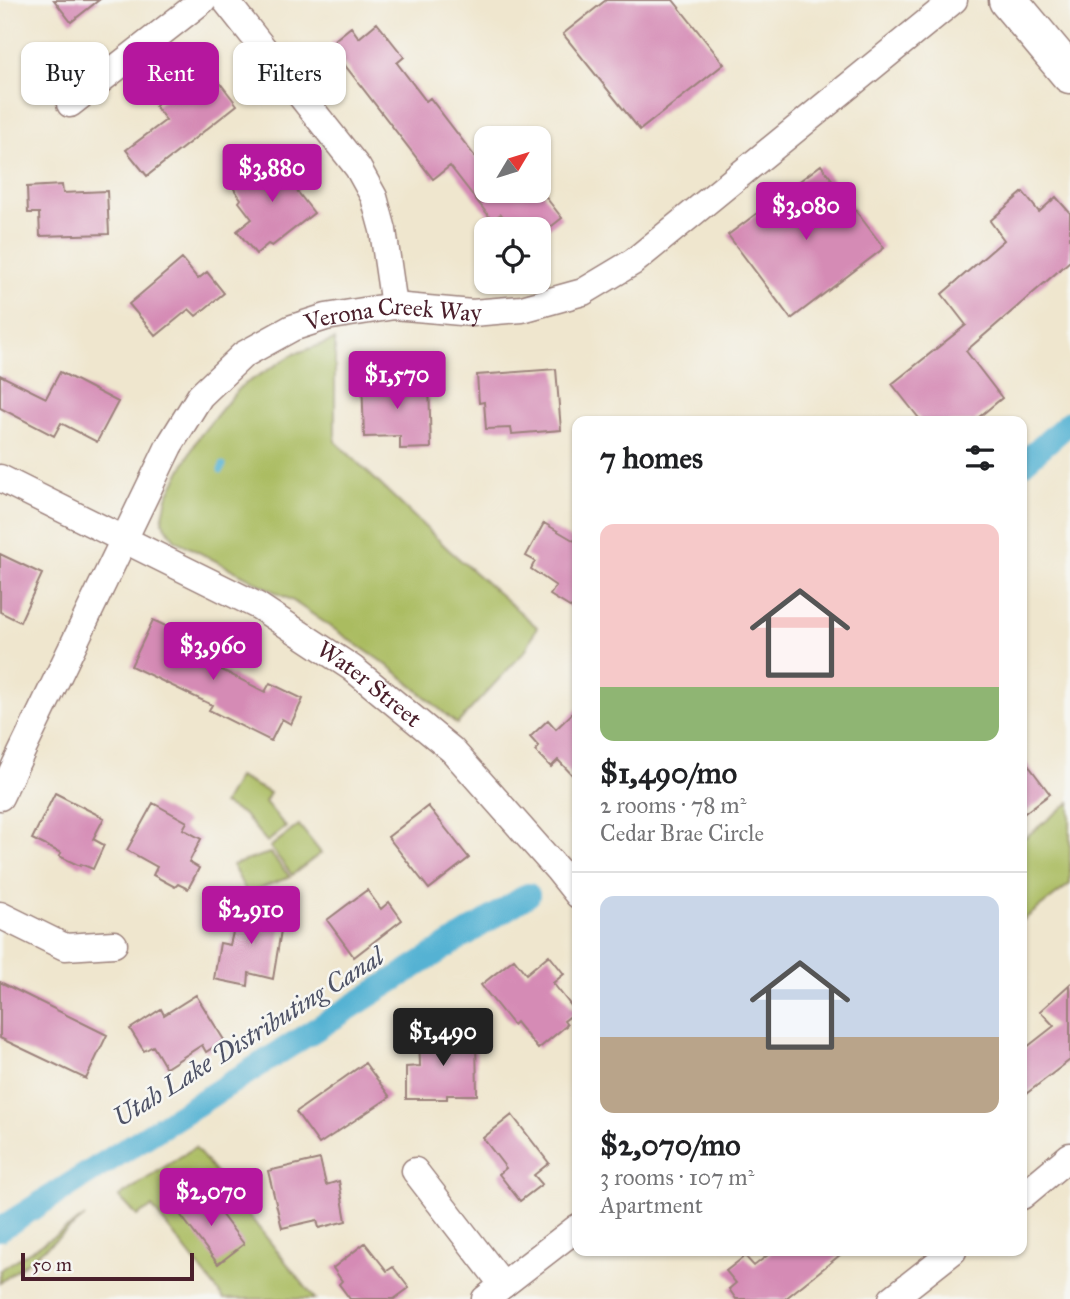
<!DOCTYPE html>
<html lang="en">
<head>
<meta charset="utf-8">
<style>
  body { margin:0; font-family:"IM FELL Great Primer",serif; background:#f2f2f2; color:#202124; height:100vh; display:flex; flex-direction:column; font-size:26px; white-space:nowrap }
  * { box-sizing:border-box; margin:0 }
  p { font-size:23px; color:#757577 }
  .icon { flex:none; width:38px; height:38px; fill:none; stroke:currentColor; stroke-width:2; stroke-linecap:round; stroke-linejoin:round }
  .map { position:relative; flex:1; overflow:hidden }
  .panel { position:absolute; left:572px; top:416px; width:455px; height:840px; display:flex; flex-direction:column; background:#fff; border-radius:14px; box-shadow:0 2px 5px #0004 }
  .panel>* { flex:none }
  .top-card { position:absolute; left:21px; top:42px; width:446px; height:63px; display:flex; gap:14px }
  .needle { width:46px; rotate:52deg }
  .fabs { position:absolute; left:474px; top:126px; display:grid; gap:14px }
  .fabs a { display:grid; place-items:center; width:77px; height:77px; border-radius:14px; background:#fff; box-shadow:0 2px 5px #0004; font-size:35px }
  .scale { position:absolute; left:21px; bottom:18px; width:173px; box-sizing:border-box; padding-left:7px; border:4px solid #4a1f2b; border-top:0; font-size:19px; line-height:24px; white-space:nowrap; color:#4a1f2b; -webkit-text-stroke:5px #f6f6f2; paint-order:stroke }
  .price { position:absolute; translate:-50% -60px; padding:0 16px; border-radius:7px; background:#b5179e; color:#fff; font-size:23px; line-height:46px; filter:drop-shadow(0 2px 4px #0008) }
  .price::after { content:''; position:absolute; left:50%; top:42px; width:21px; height:16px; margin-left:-10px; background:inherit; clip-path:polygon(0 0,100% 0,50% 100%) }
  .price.current { background:#222; color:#fff }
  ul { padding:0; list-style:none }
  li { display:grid; align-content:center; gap:14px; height:371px; padding:0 28px }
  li+li { border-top:2px solid #e0e0e0 }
  li span { display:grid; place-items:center; height:217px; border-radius:14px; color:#555 }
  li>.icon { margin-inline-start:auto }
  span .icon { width:126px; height:126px; fill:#fffc; stroke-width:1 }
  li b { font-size:30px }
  h2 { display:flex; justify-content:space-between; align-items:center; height:84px; padding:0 28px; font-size:30px }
  .tag { padding:0 24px; border-radius:14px; background:#fff; box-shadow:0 2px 5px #0004; font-size:24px; line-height:63px }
  .tag.current { background:#b5179e; color:#fff }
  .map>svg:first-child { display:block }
  .green { fill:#aabc60; stroke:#7a6e46; stroke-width:2 }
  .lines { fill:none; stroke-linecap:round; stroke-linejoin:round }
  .stream { stroke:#55b2d3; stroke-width:7 }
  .canal { stroke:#55b2d3; stroke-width:24 }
  .building { fill:#d58bb5 }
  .street-casing { stroke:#9c827c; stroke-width:29 }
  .primary-casing { stroke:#9c827c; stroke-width:41 }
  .street { stroke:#fff; stroke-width:26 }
  .primary { stroke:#fff; stroke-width:38 }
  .labels { text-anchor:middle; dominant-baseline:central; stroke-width:5; stroke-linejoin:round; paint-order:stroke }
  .street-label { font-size:24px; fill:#4a1f2b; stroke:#f6f6f2 }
  .water-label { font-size:26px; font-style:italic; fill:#4e5266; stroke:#f6f6f2 }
</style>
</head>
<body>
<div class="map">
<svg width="1070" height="1299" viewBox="0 0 1070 1299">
  <rect width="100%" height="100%" fill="#f6f6f2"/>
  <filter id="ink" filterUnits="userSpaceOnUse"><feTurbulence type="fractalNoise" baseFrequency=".0143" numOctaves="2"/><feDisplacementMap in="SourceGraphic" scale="14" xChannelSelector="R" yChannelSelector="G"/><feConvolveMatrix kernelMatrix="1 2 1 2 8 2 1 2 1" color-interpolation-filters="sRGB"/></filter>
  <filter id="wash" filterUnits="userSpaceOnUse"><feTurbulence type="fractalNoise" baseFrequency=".00686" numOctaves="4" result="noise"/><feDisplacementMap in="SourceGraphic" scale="28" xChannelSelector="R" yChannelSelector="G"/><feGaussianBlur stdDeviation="1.57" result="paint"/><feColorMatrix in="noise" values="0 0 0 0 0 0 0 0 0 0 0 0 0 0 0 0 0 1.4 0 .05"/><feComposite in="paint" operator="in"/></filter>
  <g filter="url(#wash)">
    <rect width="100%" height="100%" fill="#efe6ce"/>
    <path class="green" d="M335,340V441L449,550L537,627L526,650L457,724L394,670L293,601L175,540L162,521L167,497L198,438L240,387L294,354Z
      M238,777L270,793L265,802L286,827L267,842L243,814L223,804Z
      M1070,802V884L1022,921V840Z
      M299,825L321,853L292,875L270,847Z
      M270,853L290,877L247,893L232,865Z
      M195,1147L315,1299H224L152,1207L137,1216L119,1197Z
      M85,1217L0,1283V1270Z"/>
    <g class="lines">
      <path class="stream" d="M221,470L223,465"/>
      <path class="canal" d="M1022,464L1070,422
        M0,1229L528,895"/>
    </g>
    <g id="blocks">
      <path class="building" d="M54,0H99L71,22Z
        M606,0H673L724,64L640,130L563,34Z
        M377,23L404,57L397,63L426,101L430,98L486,171V191H541L562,218L548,229H513L501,214L492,220L450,166L433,179L337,55L339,53L331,43L351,27L359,38Z
        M207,66L237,105L147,176L126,150L166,120L155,106Z
        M280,153L295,172L292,175L302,187L297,191L314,213L272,246L268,244L256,254L237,231L252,219L239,202L241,199L234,189Z
        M821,165L884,248L791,319L728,235Z
        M62,185L63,193L107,191L109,234L40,236L39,213H28L27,187Z
        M1023,192L1039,212L1056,197L1070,213V261L966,351L1002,398L973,422H922L892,384L966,325L942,294L1004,240L990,221Z
        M182,259L198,279L207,272L224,293L196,316L189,309L156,336L129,304Z
        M556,369L561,430L512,434L511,428L486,429L484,402L479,403L477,375Z
        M60,372L118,402L97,442L61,423L54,436L0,408V375L46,398Z
        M402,376L403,385L429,384L431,448L400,449V436L364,437L362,377Z
        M544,523L578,543V612L550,595L556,586L531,569L535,561L526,556Z
        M0,554L42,574L20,622L0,612Z
        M153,620L212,648L206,662L265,692L270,683L303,699L291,724L282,719L271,741L209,710L212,705L131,666Z
        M578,708V781L558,760L551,767L535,751L539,747L530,737L548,720L556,729Z
        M1022,757L1050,794L1022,815Z
        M55,793L104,818L93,839L104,845L93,869L81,864L80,866L59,856L61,853L32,839Z
        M153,803L187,822L183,829L201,839L189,862L199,868L188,889L178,884L175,887L153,875L157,867L127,850Z
        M428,806L469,858L429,889L388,837Z
        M367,890L381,909L389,902L402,920L354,957L327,920Z
        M240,903L284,912L273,979L249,973L248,986L214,979L220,943L230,945Z
        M549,955L564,974L553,983L576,1012L564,1021L567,1025L538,1049L516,1022L513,1025L481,985L514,959L526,974Z
        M0,982L107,1035L86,1079L0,1038Z
        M1070,984V1060L1022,1097V1051L1054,1026L1040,1011Z
        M196,995L224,1040L206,1052L202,1045L166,1068L153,1046L144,1051L130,1029L161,1009L164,1015Z
        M419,1033H441V1038H476L477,1095H447V1099H406V1067L420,1066Z
        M365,1063L390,1097L319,1144L296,1112Z
        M512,1115L549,1163L534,1175L542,1184L520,1201L499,1174L506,1168L483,1138Z
        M320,1159L326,1185L339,1181L346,1221L319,1228L317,1220L282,1228L268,1171Z
        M205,1193L244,1244L218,1264L179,1213Z
        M365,1243L387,1271L393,1267L409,1288L394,1299H350L339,1284L342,1281L333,1268Z
        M773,1251H845L785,1299H736L729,1289L736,1283L726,1271L745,1256L754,1266Z"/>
    </g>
  </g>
  <g filter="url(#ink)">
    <use href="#blocks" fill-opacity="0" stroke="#9c827c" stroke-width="2"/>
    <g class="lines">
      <defs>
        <g id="street">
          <path d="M225,0L358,168L374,197L383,230L394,306"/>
          <path d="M70,104L203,0"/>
          <path id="s1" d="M0,478L258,606L352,668L452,750L558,870L578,895"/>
          <path id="s2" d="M0,797L169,446L200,396L243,355L292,328L326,317L394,306L472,313L522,309L583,292L633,262L954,0"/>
          <path d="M0,915L65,947L114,944"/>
          <path d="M415,1171L503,1285"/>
          <path d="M1022,1196L1070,1156"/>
          <path d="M485,1299L578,1227"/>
          <path d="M892,1299L953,1251"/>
        </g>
        <path id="primary" d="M1008,0L1070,74"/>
      </defs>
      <use href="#street" class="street-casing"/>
      <use href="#primary" class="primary-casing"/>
      <use href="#street" class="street"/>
      <use href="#primary" class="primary"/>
    </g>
  </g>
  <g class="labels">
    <g class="street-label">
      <text stroke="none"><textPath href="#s2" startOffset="667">Verona Creek Way</textPath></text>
      <text stroke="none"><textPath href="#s1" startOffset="424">Water Street</textPath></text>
    </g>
    <g class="water-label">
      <text transform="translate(248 1037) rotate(-32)">Utah Lake Distributing Canal</text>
    </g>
  </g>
</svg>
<div class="fabs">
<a><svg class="needle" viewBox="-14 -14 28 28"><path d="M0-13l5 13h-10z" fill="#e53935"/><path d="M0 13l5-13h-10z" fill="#757577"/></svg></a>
<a><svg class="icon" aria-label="locate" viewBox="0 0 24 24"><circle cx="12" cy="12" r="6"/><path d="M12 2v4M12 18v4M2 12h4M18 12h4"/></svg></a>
</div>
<div class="scale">50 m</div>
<b class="price" style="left:272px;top:204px">$3,880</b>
<b class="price" style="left:806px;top:242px">$3,080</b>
<b class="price" style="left:397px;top:411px">$1,570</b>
<b class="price" style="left:213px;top:682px">$3,960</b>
<b class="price" style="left:251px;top:946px">$2,910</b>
<b class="price current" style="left:443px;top:1068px">$1,490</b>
<b class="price" style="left:211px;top:1228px">$2,070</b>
<div class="top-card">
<a class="tag">Buy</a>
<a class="tag current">Rent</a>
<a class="tag">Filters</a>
</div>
<section class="panel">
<h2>7 homes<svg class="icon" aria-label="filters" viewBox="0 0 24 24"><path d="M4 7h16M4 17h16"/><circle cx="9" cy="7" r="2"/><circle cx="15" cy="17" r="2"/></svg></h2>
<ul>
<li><span style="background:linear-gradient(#f6c9c9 75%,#8fb573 0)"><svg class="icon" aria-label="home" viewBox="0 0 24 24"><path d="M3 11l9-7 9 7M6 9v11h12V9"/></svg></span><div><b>$1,490/mo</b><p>2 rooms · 78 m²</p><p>Cedar Brae Circle</p></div></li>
<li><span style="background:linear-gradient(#c9d6e8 65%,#b9a48a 0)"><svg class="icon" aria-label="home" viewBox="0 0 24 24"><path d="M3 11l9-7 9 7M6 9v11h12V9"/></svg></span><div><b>$2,070/mo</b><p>3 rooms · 107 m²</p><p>Apartment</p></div></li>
</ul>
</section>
</div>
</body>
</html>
